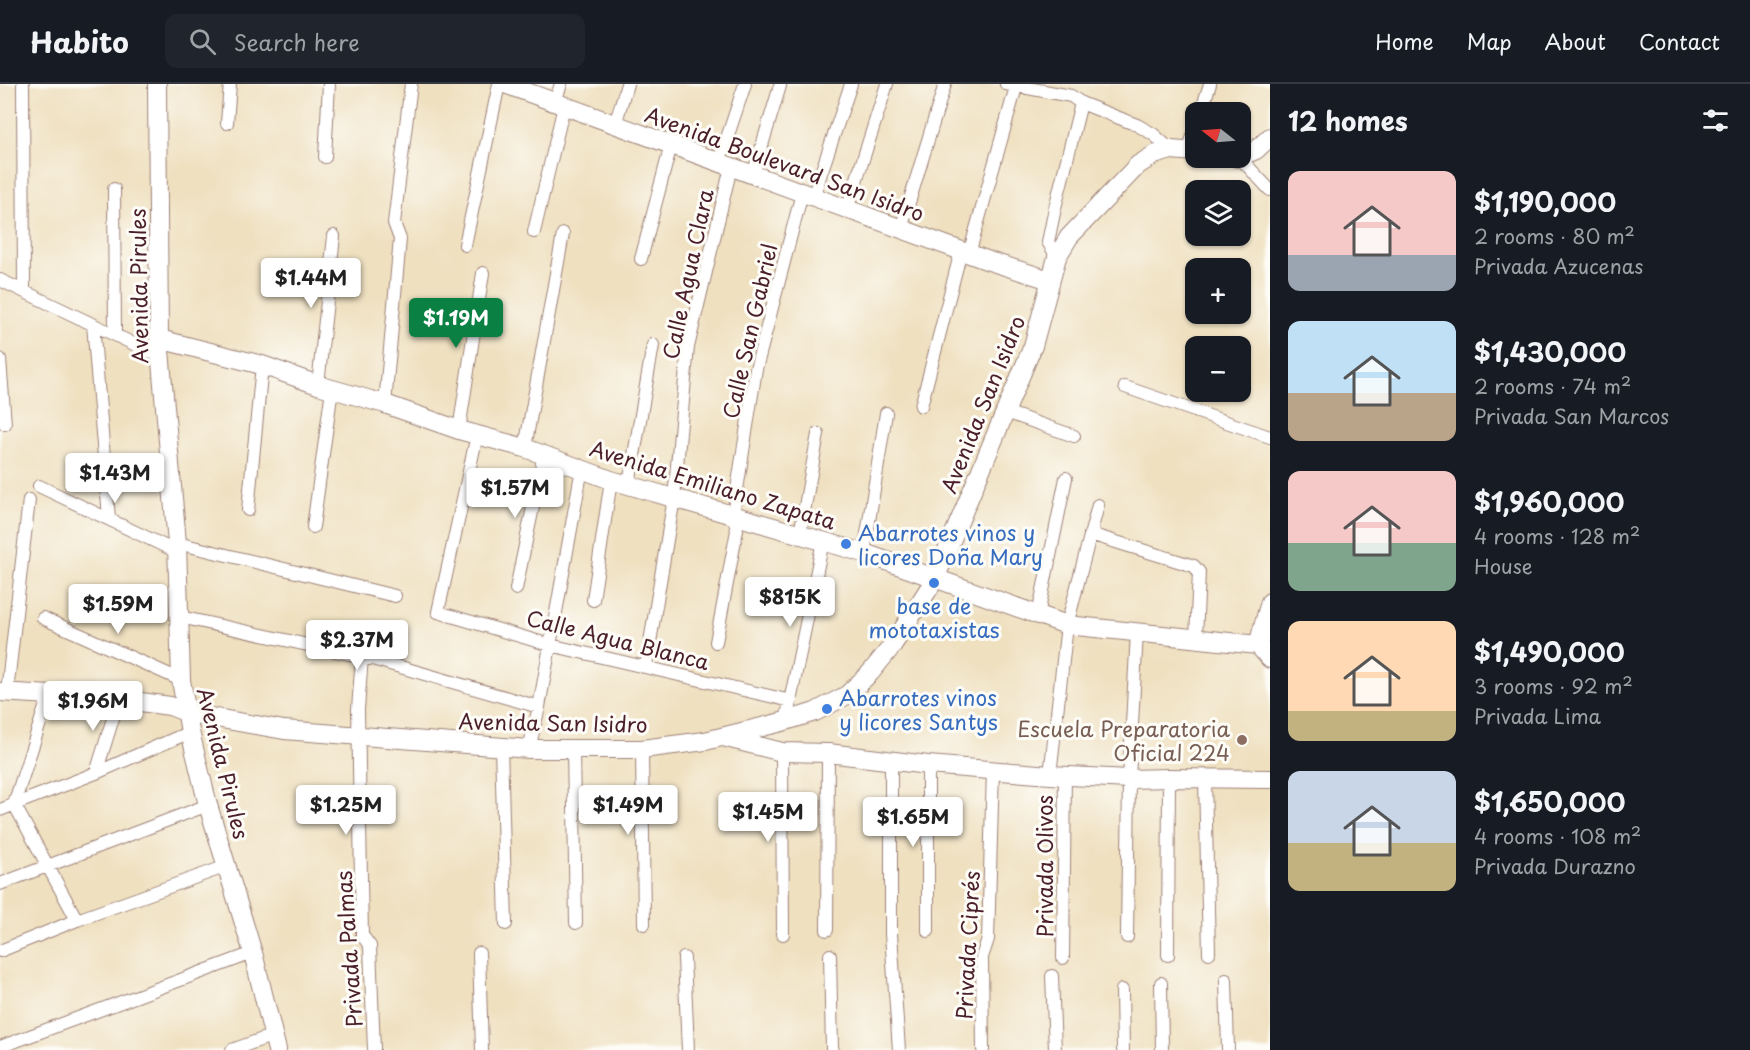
<!DOCTYPE html>
<html lang="en">
<head>
<meta charset="utf-8">
<style>
  body { margin:0; font-family:"Playpen Sans",sans-serif; background:#20242c; color:#f1f3f6; height:100vh; display:flex; flex-direction:column; font-size:22px; white-space:nowrap }
  * { box-sizing:border-box; margin:0 }
  p { font-size:20px; color:#9ea1a6 }
  .icon { flex:none; width:33px; height:33px; fill:none; stroke:currentColor; stroke-width:2; stroke-linecap:round; stroke-linejoin:round }
  .map { position:relative; flex:1; overflow:hidden }
  .sheet { display:flex; flex-direction:column; background:#171b24; width:480px }
  .sheet>* { flex:none }
  .needle { width:39px; rotate:287deg }
  .fabs { position:absolute; left:1185px; top:18px; display:grid; gap:12px }
  .fabs a { display:grid; place-items:center; width:66px; height:66px; border-radius:12px; background:#171b24; box-shadow:0 2px 4px #0004; font-size:30px }
  .price { position:absolute; translate:-50% -51px; padding:0 14px; border-radius:6px; background:#fff; color:#222; font-size:20px; line-height:39px; filter:drop-shadow(0 2px 3px #0008) }
  .price::after { content:''; position:absolute; left:50%; top:36px; width:18px; height:14px; margin-left:-9px; background:inherit; clip-path:polygon(0 0,100% 0,50% 100%) }
  .price.selected { background:#0b8043; color:#fff }
  ul { padding:0; list-style:none }
  li { display:flex; align-items:center; gap:18px; height:150px; padding:0 18px }
  li span { display:grid; place-items:center; flex:none; width:168px; height:120px; border-radius:12px; color:#555 }
  li>.icon { margin-inline-start:auto }
  span .icon { width:72px; height:72px; fill:#fffc; stroke-width:1 }
  li b { font-size:26px }
  h2 { display:flex; justify-content:space-between; align-items:center; height:72px; padding:0 18px; font-size:26px }
  header { display:flex; align-items:center; gap:36px; box-sizing:border-box; height:84px; padding:0 30px; background:#171b24; border-bottom:2px solid #363941 }
  header strong { font-size:28px }
  nav { display:flex; gap:33px; margin-inline-start:auto; font-size:21px }
  .search { width:420px; height:54px; background:#20242c; display:flex; align-items:center; gap:15px; box-sizing:border-box; padding:0 21px; border-radius:12px; color:#9ea1a6; font-size:22px }
  main { display:flex; flex:1; min-height:0 }
  .map>svg:first-child { display:block }
  .lines { fill:none; stroke-linecap:round; stroke-linejoin:round }
  .street-casing { stroke:#9c8076; stroke-width:14 }
  .secondary-casing { stroke:#9c8076; stroke-width:20 }
  .street { stroke:#fff; stroke-width:12 }
  .secondary { stroke:#fff; stroke-width:18 }
  .shop-dot { fill:#3f7fe0; stroke:#fdfcf7; stroke-width:2 }
  .education-dot { fill:#8d6e63; stroke:#fdfcf7; stroke-width:2 }
  .labels { text-anchor:middle; dominant-baseline:central; stroke-width:6; stroke-linejoin:round; paint-order:stroke }
  .street-label { font-size:21px; fill:#4a1f2b; stroke:#fdfcf7 }
  .shop-label { font-size:21px; fill:#366cbe; stroke:#fdfcf7; text-anchor:start }
  .education-label { font-size:21px; fill:#785e54; stroke:#fdfcf7; text-anchor:end }
</style>
</head>
<body>
<header>
<strong>Habito</strong>
<div class="search"><svg class="icon" aria-label="search" viewBox="0 0 24 24"><circle cx="10" cy="10" r="6"/><path d="M15 15l6 6"/></svg>Search here</div>
<nav><a>Home</a><a>Map</a><a>About</a><a>Contact</a></nav>
</header>
<main>
<div class="map">
<svg width="1270" height="966" viewBox="0 0 1270 966">
  <rect width="100%" height="100%" fill="#fdfcf7"/>
  <filter id="ink" filterUnits="userSpaceOnUse"><feTurbulence type="fractalNoise" baseFrequency=".0167" numOctaves="2"/><feDisplacementMap in="SourceGraphic" scale="12" xChannelSelector="R" yChannelSelector="G"/><feConvolveMatrix kernelMatrix="1 2 1 2 8 2 1 2 1" color-interpolation-filters="sRGB"/></filter>
  <filter id="wash" filterUnits="userSpaceOnUse"><feTurbulence type="fractalNoise" baseFrequency=".008" numOctaves="4" result="noise"/><feDisplacementMap in="SourceGraphic" scale="24" xChannelSelector="R" yChannelSelector="G"/><feGaussianBlur stdDeviation="1.35" result="paint"/><feColorMatrix in="noise" values="0 0 0 0 0 0 0 0 0 0 0 0 0 0 0 0 0 1.4 0 .05"/><feComposite in="paint" operator="in"/></filter>
  <g filter="url(#wash)">
    <rect width="100%" height="100%" fill="#efe0c0"/>
  </g>
  <g filter="url(#ink)">
    <g class="lines">
      <defs>
        <path id="street" d="M23,0L24,207
          M1006,0L1071,12L1081,19L1137,41L1153,50L1171,66
          M555,18L561,0
          M1201,28L1210,0
          M227,39L230,0
          M615,41L627,0
          M1188,67L1196,44
          M325,73L329,0
          M1240,74L1270,106
          M719,78L745,0
          M753,91L780,2
          M114,105L115,249
          M813,113L851,0
          M847,126L887,0
          M901,145L945,0
          M534,148L564,22
          M465,161L499,0
          M969,170L1016,3
          M1057,173L1048,158L1055,124L1081,19
          M641,175L671,61
          M0,196L161,273
          M93,240L109,434
          M0,275L5,340
          M318,301L334,152
          M1125,303L1270,353
          M385,320L400,155L394,139L411,0
          M921,322L961,167
          M1006,328L1074,352
          M459,346L483,189
          M477,351L438,528L550,561L791,617
          M525,364L563,150
          M629,400L653,261
          M39,402L177,468
          M248,426L262,281
          M313,443L332,305
          M800,450L818,350
          M1090,450L1194,482L1199,488L1196,554
          M177,459L395,512
          M864,469L886,329
          M516,505L544,370
          M593,516L611,396
          M1038,531L1066,394
          M180,533L376,576L539,623
          M43,534L181,596
          M716,558L737,446L733,431L756,285L802,109
          M362,573L358,625L362,851L370,862L374,966
          M646,582L674,414L688,263L731,83
          M7,608L29,416
          M786,637L823,457
          M501,662L506,840
          M529,665L539,623L582,384
          M573,665L576,839
          M642,665L644,840
          M782,668L783,850
          M891,676V850L899,966
          M928,681V847
          M96,689L119,615
          M1050,691L1067,541L1098,421
          M1205,695L1209,869
          M14,720L77,836
          M14,720L49,611
          M0,726L96,689L190,648
          M0,800L208,721
          M827,846L828,669
          M1127,853L1129,695L1137,548
          M0,867L77,836L227,782
          M479,869L482,966
          M830,871L832,966
          M1168,871L1169,694
          M684,874L688,966
          M1063,874L1065,691
          M1052,892L1055,966
          M1226,896L1228,966
          M1161,899L1162,966
          M1122,906L1123,966
          M0,963L253,869
          M232,966L274,951
          M983,966L982,873L988,855L993,686"/>
        <path id="secondary" d="M157,0L159,255L177,459L181,596L190,648L208,721L253,869L277,966
          M505,0L989,177L1050,196
          M1237,74L1256,66L1270,53
          M159,255L262,281L318,301L385,320L459,346L525,364L611,396L864,469L1067,541L1258,561
          M1258,561L1270,518
          M1258,561L1270,575
          M0,608L119,615L170,622L188,629L284,646L529,665H642L705,657L786,637L815,628L847,611L871,588L892,562L935,495L1033,262L1057,173L1069,153L1138,81L1154,71L1171,66L1196,68
          M723,653L782,668L828,669L928,681L1050,691L1129,695L1169,694L1270,695"/>
      </defs>
      <use href="#street" class="street-casing"/>
      <use href="#secondary" class="secondary-casing"/>
      <use href="#street" class="street"/>
      <use href="#secondary" class="secondary"/>
    </g>
  </g>
  <g class="shop-dot">
    <circle cx="846" cy="460" r="6"/>
    <circle cx="934" cy="499" r="6"/>
    <circle cx="827" cy="625" r="6"/>
  </g>
  <circle class="education-dot" cx="1242" cy="656" r="6"/>
  <g class="labels">
    <g class="street-label">
      <text transform="translate(785 79) rotate(20)">Avenida Boulevard San Isidro</text>
      <text transform="translate(687 190) rotate(-78)">Calle Agua Clara</text>
      <text transform="translate(138 202) rotate(-91)">Avenida Pirules</text>
      <text transform="translate(749 247) rotate(-77)">Calle San Gabriel</text>
      <text transform="translate(982 320) rotate(-68)">Avenida San Isidro</text>
      <text transform="translate(713 400) rotate(17)">Avenida Emiliano Zapata</text>
      <text transform="translate(618 555) rotate(14)">Calle Agua Blanca</text>
      <text transform="translate(553 638) rotate(1)">Avenida San Isidro</text>
      <text transform="translate(224 679) rotate(76)">Avenida Pirules</text>
      <text transform="translate(1044 782) rotate(-90)">Privada Olivos</text>
      <text transform="translate(967 861) rotate(-87)">Privada Ciprés</text>
      <text transform="translate(348 865) rotate(-94)">Privada Palmas</text>
    </g>
    <g class="shop-label">
      <text x="858" y="448">Abarrotes vinos y<tspan x="858" dy="24">licores Doña Mary</tspan></text>
      <text x="934" y="521" text-anchor="middle">base de<tspan x="934" dy="24">mototaxistas</tspan></text>
      <text x="839" y="613">Abarrotes vinos<tspan x="839" dy="24">y licores Santys</tspan></text>
    </g>
    <g class="education-label">
      <text x="1230" y="644">Escuela Preparatoria<tspan x="1230" dy="24">Oficial 224</tspan></text>
    </g>
  </g>
</svg>
<div class="fabs">
<a><svg class="needle" viewBox="-14 -14 28 28"><path d="M0-13l5 13h-10z" fill="#e53935"/><path d="M0 13l5-13h-10z" fill="#9ea1a6"/></svg></a>
<a><svg class="icon" aria-label="layers" viewBox="0 0 24 24"><path d="M12 4l9 5-9 5-9-5zM3 14l9 5 9-5"/></svg></a>
<a>+</a>
<a>−</a>
</div>
<b class="price" style="left:311px;top:225px">$1.44M</b>
<b class="price selected" style="left:456px;top:265px">$1.19M</b>
<b class="price" style="left:115px;top:420px">$1.43M</b>
<b class="price" style="left:515px;top:435px">$1.57M</b>
<b class="price" style="left:790px;top:544px">$815K</b>
<b class="price" style="left:118px;top:551px">$1.59M</b>
<b class="price" style="left:357px;top:587px">$2.37M</b>
<b class="price" style="left:93px;top:648px">$1.96M</b>
<b class="price" style="left:346px;top:752px">$1.25M</b>
<b class="price" style="left:628px;top:752px">$1.49M</b>
<b class="price" style="left:768px;top:759px">$1.45M</b>
<b class="price" style="left:913px;top:764px">$1.65M</b>
</div>
<section class="sheet">
<h2>12 homes<svg class="icon" aria-label="filters" viewBox="0 0 24 24"><path d="M4 7h16M4 17h16"/><circle cx="9" cy="7" r="2"/><circle cx="15" cy="17" r="2"/></svg></h2>
<ul>
<li><span style="background:linear-gradient(#f6c9c9 70%,#9aa5b1 0)"><svg class="icon" aria-label="home" viewBox="0 0 24 24"><path d="M3 11l9-7 9 7M6 9v11h12V9"/></svg></span><div><b>$1,190,000</b><p>2 rooms · 80 m²</p><p>Privada Azucenas</p></div></li>
<li><span style="background:linear-gradient(#bfe0f5 60%,#b9a48a 0)"><svg class="icon" aria-label="home" viewBox="0 0 24 24"><path d="M3 11l9-7 9 7M6 9v11h12V9"/></svg></span><div><b>$1,430,000</b><p>2 rooms · 74 m²</p><p>Privada San Marcos</p></div></li>
<li><span style="background:linear-gradient(#f6c9c9 60%,#7fa58c 0)"><svg class="icon" aria-label="home" viewBox="0 0 24 24"><path d="M3 11l9-7 9 7M6 9v11h12V9"/></svg></span><div><b>$1,960,000</b><p>4 rooms · 128 m²</p><p>House</p></div></li>
<li><span style="background:linear-gradient(#ffd9b3 75%,#c2b280 0)"><svg class="icon" aria-label="home" viewBox="0 0 24 24"><path d="M3 11l9-7 9 7M6 9v11h12V9"/></svg></span><div><b>$1,490,000</b><p>3 rooms · 92 m²</p><p>Privada Lima</p></div></li>
<li><span style="background:linear-gradient(#c9d6e8 60%,#c2b280 0)"><svg class="icon" aria-label="home" viewBox="0 0 24 24"><path d="M3 11l9-7 9 7M6 9v11h12V9"/></svg></span><div><b>$1,650,000</b><p>4 rooms · 108 m²</p><p>Privada Durazno</p></div></li>
</ul>
</section>
</main>
</body>
</html>
